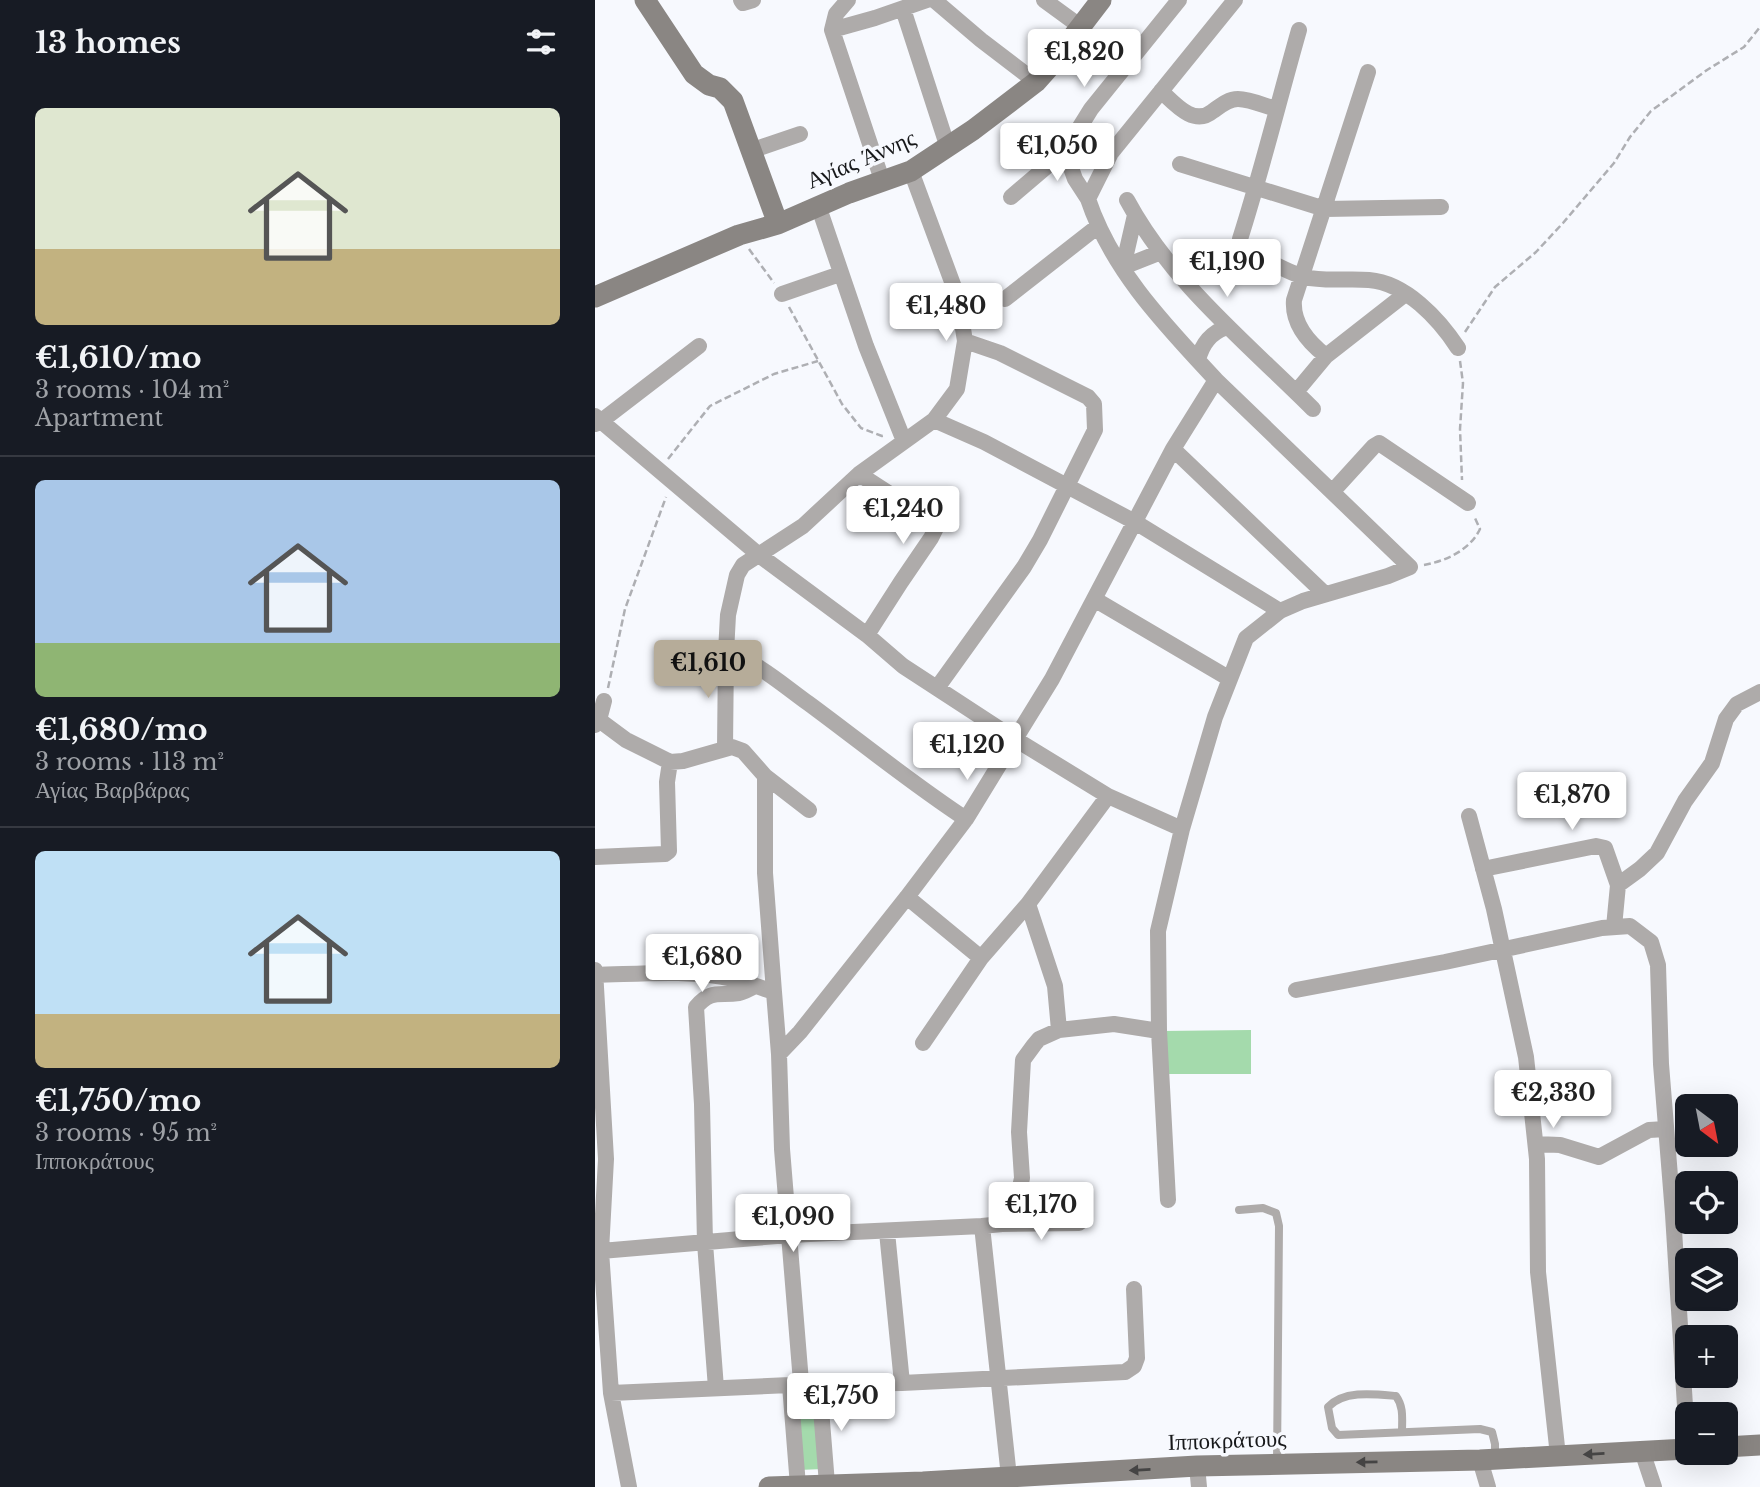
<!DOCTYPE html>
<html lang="en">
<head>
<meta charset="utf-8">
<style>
  body { margin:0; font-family:"Libre Baskerville",serif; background:#20242c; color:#f1f3f6; height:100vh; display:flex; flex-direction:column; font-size:26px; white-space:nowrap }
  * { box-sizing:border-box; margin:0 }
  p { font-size:23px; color:#9ea1a6 }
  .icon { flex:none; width:38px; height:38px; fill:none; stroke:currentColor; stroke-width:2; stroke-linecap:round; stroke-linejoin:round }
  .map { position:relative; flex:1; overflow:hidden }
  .drawer { display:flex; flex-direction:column; background:#171b24; width:595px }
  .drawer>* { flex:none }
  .needle { width:46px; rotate:148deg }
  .tools { position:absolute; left:1080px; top:1094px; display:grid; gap:14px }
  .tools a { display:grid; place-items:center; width:63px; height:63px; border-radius:10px; background:#171b24; box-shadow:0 7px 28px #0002; font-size:35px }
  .price { position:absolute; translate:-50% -60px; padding:0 16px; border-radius:7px; background:#fff; color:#222; font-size:23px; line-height:46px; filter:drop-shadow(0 2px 4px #0008) }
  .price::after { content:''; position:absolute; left:50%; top:42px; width:21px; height:16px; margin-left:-10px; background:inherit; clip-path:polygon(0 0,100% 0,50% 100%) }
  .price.active { background:#b6ac99; color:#111 }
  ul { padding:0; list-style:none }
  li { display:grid; align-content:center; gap:14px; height:371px; padding:0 35px }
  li+li { border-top:2px solid #363941 }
  li span { display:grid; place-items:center; height:217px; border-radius:10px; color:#555 }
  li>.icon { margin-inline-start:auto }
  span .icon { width:126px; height:126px; fill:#fffc; stroke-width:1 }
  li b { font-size:30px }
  h2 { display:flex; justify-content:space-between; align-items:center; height:84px; padding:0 35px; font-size:30px }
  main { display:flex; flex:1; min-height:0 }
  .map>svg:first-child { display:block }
  .green { fill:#a4daac }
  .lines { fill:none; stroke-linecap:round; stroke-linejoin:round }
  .path { stroke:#aeafb3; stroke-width:2.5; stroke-dasharray:7 3.5; stroke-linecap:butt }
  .lane { stroke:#aeabaa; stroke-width:8 }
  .street { stroke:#aeabaa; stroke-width:16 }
  .secondary { stroke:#8a8683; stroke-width:21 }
  .oneway { fill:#454444 }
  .labels { text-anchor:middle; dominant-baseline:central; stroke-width:7; stroke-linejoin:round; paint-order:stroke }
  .street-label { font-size:23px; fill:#17181a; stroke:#f7f9fe }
</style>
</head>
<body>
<main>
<section class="drawer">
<h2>13 homes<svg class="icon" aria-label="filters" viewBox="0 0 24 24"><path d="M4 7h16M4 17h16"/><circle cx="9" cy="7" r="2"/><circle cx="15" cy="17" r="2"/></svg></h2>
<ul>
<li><span style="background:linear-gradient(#dfe7d0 65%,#c2b280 0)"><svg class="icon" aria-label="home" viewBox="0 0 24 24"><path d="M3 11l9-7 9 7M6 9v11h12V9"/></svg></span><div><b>€1,610/mo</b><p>3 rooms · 104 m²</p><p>Apartment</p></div></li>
<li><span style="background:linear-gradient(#a9c7e8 75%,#8fb573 0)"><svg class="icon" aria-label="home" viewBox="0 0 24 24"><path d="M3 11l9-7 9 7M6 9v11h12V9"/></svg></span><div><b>€1,680/mo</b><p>3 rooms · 113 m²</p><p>Αγίας Βαρβάρας</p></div></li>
<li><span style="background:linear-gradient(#bfe0f5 75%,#c2b280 0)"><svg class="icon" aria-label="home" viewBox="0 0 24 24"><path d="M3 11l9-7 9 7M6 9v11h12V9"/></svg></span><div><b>€1,750/mo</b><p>3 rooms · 95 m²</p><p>Ιπποκράτους</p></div></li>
</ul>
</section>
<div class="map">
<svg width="1165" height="1487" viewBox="0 0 1165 1487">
  <rect width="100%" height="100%" fill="#f7f9fe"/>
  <path class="green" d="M656,1030V1074H568L567,1031Z
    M221,1387L228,1469L204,1470L198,1390Z"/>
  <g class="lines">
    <path class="path" d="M154,249L179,283
      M194,307L247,404L266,428L287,436L291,435
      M870,332L900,287L941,252L968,223L1019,163L1035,137L1056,111L1112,70L1149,47L1165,27
      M865,361L868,383L865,429L867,480
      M73,459L115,406L179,374L223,361
      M829,565C851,561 875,550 885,529L879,516
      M13,688L30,609L71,497"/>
    <path class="lane" d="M644,1210L668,1208L681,1213L684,1226L682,1464
      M807,1432C807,1419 809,1407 801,1396C779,1394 749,1390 733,1407L737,1428L743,1435L885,1429L897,1432L900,1444V1459"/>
    <path class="street" d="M146,0L148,3L158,0
      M253,0L241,14L237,30L287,180
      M339,0L386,40L441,82
      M449,0L486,27
      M308,9L353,148
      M237,30L280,18L332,0
      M704,30C684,100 667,170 645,239L649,249C667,257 691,272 709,277C730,282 753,278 774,280C811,283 844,319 863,348
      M566,91C580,104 599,127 618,111C625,106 633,99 643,99C655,99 670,106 681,109
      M158,150L205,134
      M470,151L480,179L493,199
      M585,164L730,209L846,207
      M316,171L363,298L370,341L362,389L339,420L264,474L208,526L148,565L142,575L133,615L131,652C161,661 188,685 213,703C266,742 316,783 371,819
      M416,197L470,151L496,109L584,0
      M532,200C576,282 652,343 718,409
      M223,205L271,346L309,441
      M528,267L540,215
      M528,267L566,252
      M187,294L245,274
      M410,299L502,227
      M731,356C713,342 697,324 699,300L773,72
      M603,360C607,344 615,333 632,327
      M701,392L731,356L809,295
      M0,416L164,555L272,635L308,666L420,739L457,679L578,449L621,380C571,326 517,271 493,199L516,153L640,0
      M339,420L389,442L540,522L685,611
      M0,424L5,422L104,346
      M578,449L730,594
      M264,474L338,522L342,526L336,538L306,582L272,635
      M738,491L779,446L784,443L873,503
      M499,599L635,679
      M342,688L429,567L445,540L500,430L499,404L493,397L405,353L370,341
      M4,720L31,740L75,762L88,761L137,747L148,751L170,776L214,810
      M0,725L4,720L9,701
      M130,748L131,652
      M170,776V873L179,992
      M874,816L899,909L931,1057L942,1159L943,1272L963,1456
      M587,829L620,717L651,638L685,611L708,601L793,576L815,567L621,380
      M0,857L70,854L74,851L72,782L75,762
      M888,869L1001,846L1010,848L1023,885
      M312,897L386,958L433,904L513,796
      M433,904L460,986L464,1030
      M1019,927L1023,885L1045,869L1062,853L1090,801L1117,763L1131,719L1142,704L1165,692
      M0,970L11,1159L6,1251L16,1393L34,1487
      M0,975C45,974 93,969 138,979C152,982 166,988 179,992L184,1054
      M701,990L850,962L1007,928L1035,926L1056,942L1063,965L1066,1064L1078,1214L1092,1438
      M328,1043L386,958
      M941,1144L965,1145L1004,1157L1054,1130L1071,1129
      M407,1224L484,1223
      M292,1232L307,1383
      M6,1251L194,1235L387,1226
      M206,1382L187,1149L184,1054L205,1032L312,897L371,819L420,739L513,796L587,829L563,931L564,1031L573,1200
      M224,1384L232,1484
      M195,1385L203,1486
      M121,1388L110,1243L107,1104L101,1007C116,989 124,996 144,993C150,992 155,988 161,986
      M16,1393L195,1385L206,1382L224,1384L307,1383L530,1372L539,1366L542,1358L539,1289
      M1047,1451L1059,1487
      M885,1460L893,1487
      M602,1466L604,1487
      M414,1477L387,1226L407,1224L423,1196L427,1178L424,1132L428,1060L439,1045L444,1039L464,1030L519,1024L564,1031"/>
    <path class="secondary" d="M50,0L99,74L114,85L125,88L138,101L183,224
      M0,297L144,235L183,224L254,193L316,171L378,130L441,82L457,64L506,0
      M1130,1447L1165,1445
      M174,1487L328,1482L602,1466L885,1460L1092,1449"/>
  </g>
  <defs><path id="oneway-solid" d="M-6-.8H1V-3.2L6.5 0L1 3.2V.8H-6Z" transform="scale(1.75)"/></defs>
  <g class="oneway">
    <use href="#oneway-solid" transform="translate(999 1454) rotate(177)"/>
    <use href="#oneway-solid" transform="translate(772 1462) rotate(179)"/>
    <use href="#oneway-solid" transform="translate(545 1470) rotate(177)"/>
  </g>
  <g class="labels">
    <g class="street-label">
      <text transform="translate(266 159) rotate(-23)">Αγίας Άννης</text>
      <text transform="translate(632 1440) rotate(-2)">Ιπποκράτους</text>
    </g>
  </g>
</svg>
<div class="tools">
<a><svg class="needle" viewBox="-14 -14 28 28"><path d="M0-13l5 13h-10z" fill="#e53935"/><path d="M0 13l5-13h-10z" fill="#9ea1a6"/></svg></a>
<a><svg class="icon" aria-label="locate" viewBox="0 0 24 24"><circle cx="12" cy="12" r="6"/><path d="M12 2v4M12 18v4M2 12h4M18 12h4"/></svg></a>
<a><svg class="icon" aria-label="layers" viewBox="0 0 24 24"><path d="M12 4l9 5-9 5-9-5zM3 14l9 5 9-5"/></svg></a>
<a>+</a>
<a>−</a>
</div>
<b class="price" style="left:489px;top:89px">€1,820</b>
<b class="price" style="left:462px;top:183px">€1,050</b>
<b class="price" style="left:632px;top:299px">€1,190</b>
<b class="price" style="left:351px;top:343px">€1,480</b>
<b class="price" style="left:308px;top:546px">€1,240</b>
<b class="price active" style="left:113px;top:700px">€1,610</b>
<b class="price" style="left:372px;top:782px">€1,120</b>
<b class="price" style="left:977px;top:832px">€1,870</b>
<b class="price" style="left:107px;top:994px">€1,680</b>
<b class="price" style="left:958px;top:1130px">€2,330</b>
<b class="price" style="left:446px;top:1242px">€1,170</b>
<b class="price" style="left:198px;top:1254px">€1,090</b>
<b class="price" style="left:246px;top:1433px">€1,750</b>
</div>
</main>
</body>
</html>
